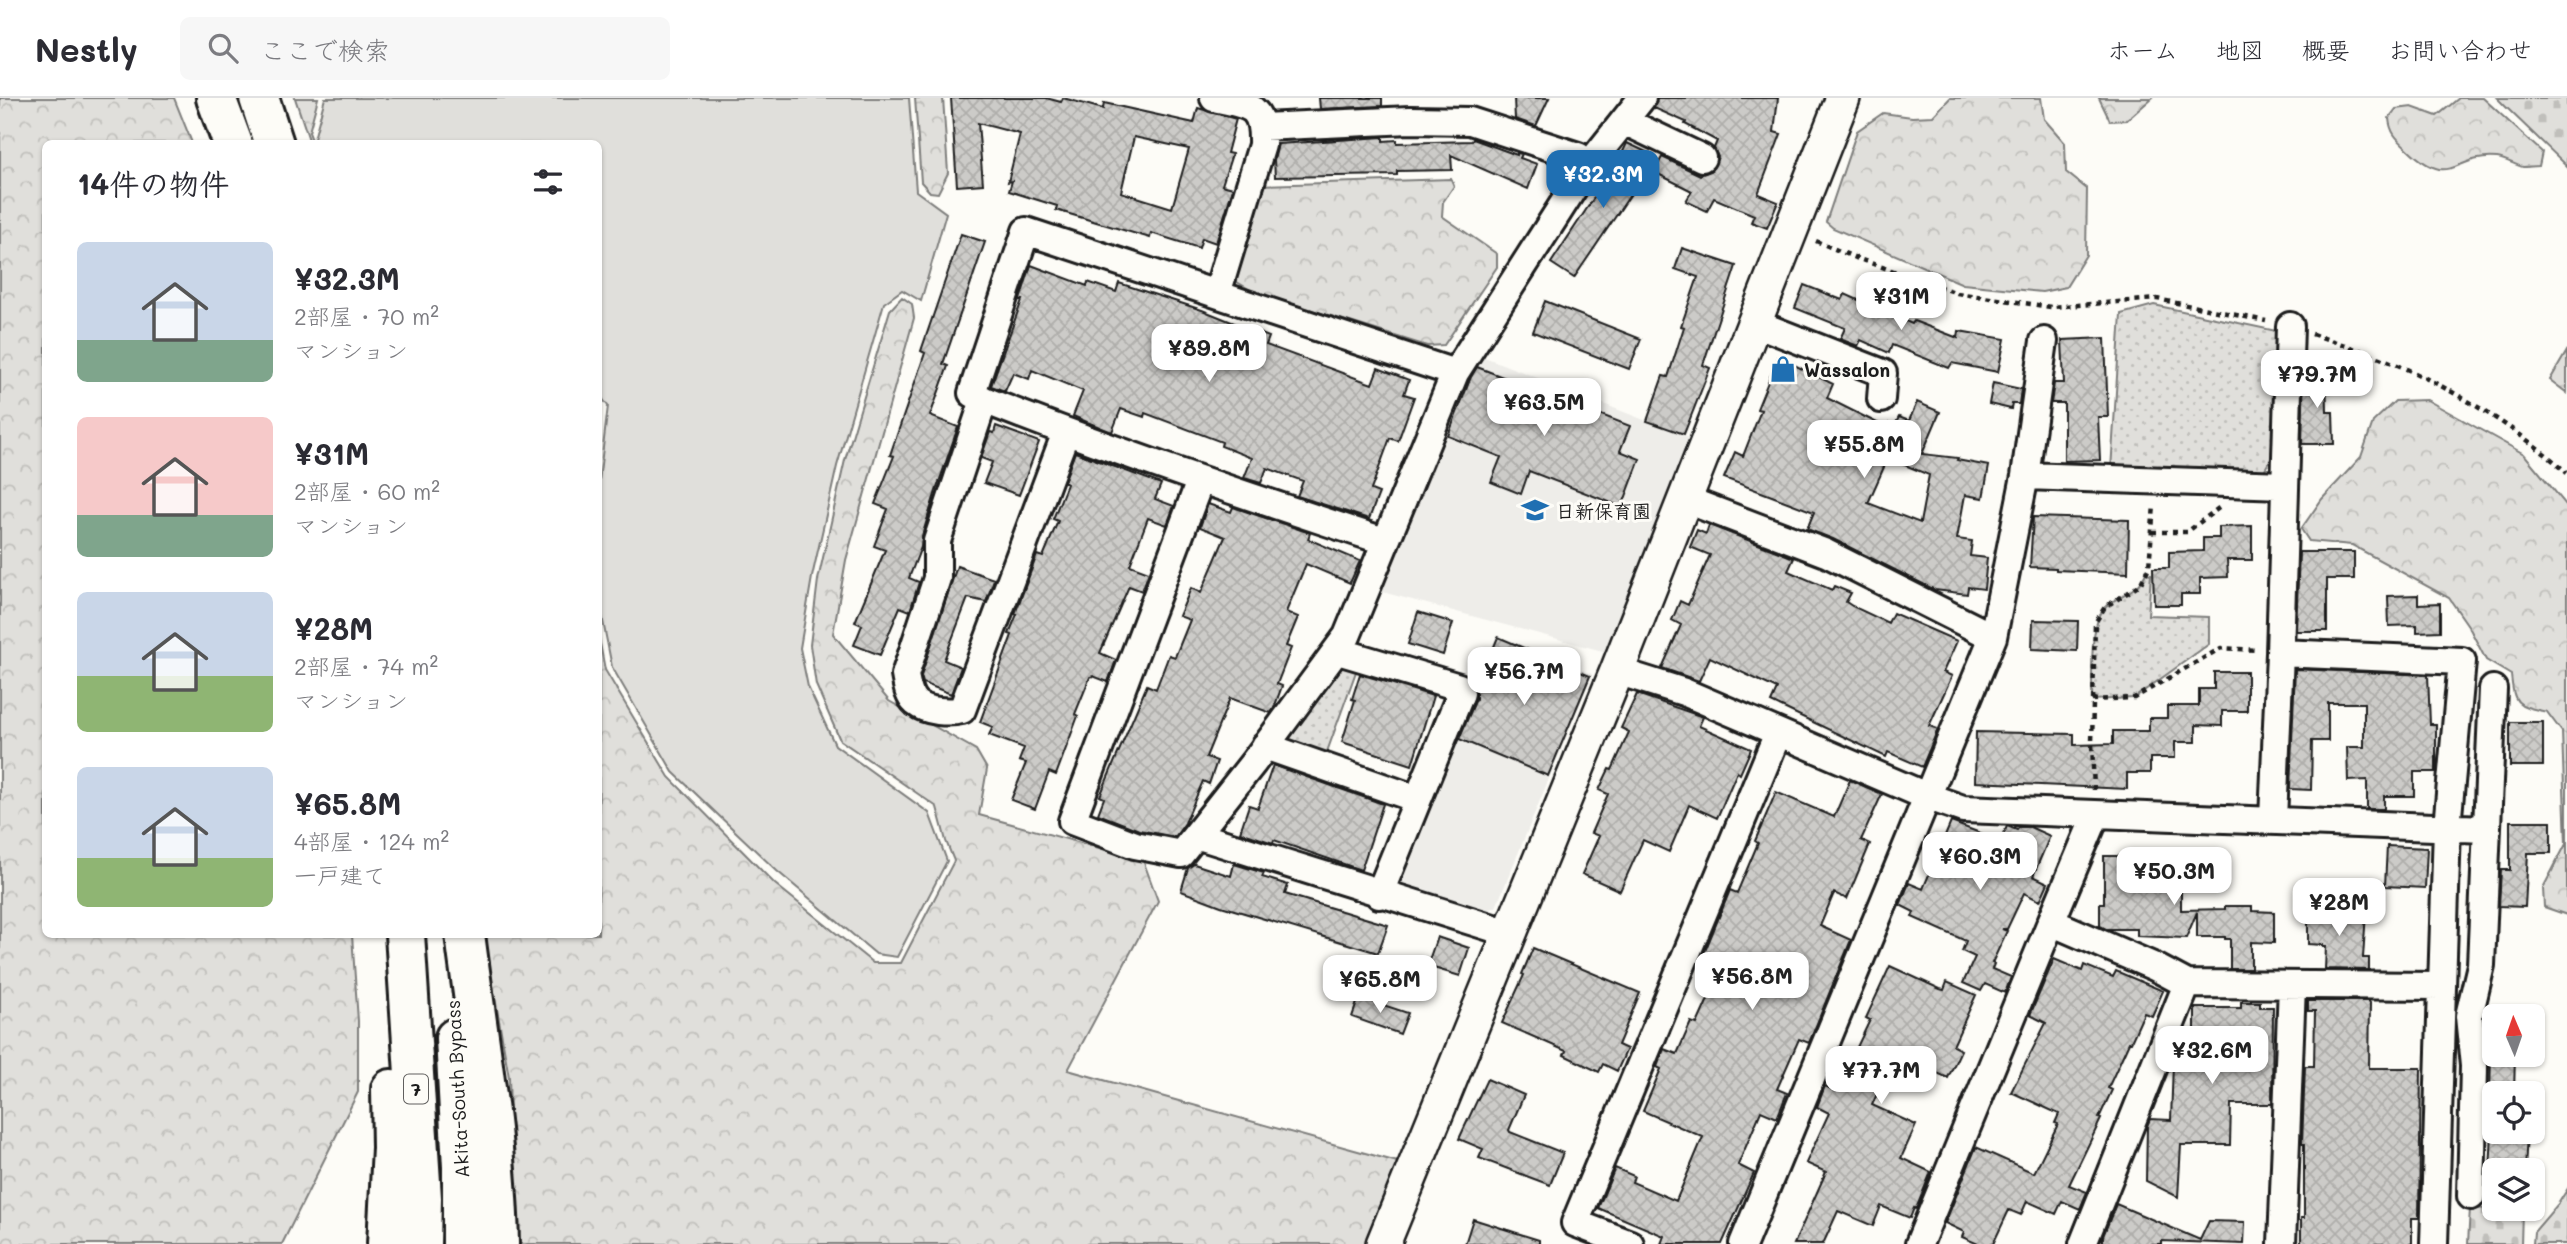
<!DOCTYPE html>
<html lang="ja">
<head>
<meta charset="utf-8">
<style>
  body { margin:0; font-family:Mali,"Klee One",sans-serif; background:#f7f7f7; color:#2b2b33; height:100vh; display:flex; flex-direction:column; font-size:26px; white-space:nowrap }
  * { box-sizing:border-box; margin:0 }
  p { font-size:23px; color:#7c7c81 }
  .icon { flex:none; width:38px; height:38px; fill:none; stroke:currentColor; stroke-width:2; stroke-linecap:round; stroke-linejoin:round }
  .map { position:relative; flex:1; overflow:hidden }
  .sheet { position:absolute; left:42px; top:42px; width:560px; height:798px; display:flex; flex-direction:column; background:#fff; border-radius:10px; box-shadow:0 2px 5px #0004 }
  .sheet>* { flex:none }
  .needle { width:46px; rotate:358deg }
  .controls { position:absolute; left:2482px; top:906px; display:grid; gap:14px }
  .controls a { display:grid; place-items:center; width:63px; height:63px; border-radius:10px; background:#fff; box-shadow:0 2px 5px #0004; font-size:35px }
  .price { position:absolute; translate:-50% -60px; padding:0 16px; border-radius:14px; background:#fff; color:#222; font-size:23px; line-height:46px; filter:drop-shadow(0 2px 4px #0008) }
  .price::after { content:''; position:absolute; left:50%; top:42px; width:21px; height:16px; margin-left:-10px; background:inherit; clip-path:polygon(0 0,100% 0,50% 100%) }
  .price.active { background:#1f6fb2; color:#fff }
  ul { padding:0; list-style:none }
  li { display:flex; align-items:center; gap:21px; height:175px; padding:0 35px }
  li span { display:grid; place-items:center; flex:none; width:196px; height:140px; border-radius:10px; color:#555 }
  li>.icon { margin-inline-start:auto }
  span .icon { width:84px; height:84px; fill:#fffc; stroke-width:1 }
  li b { font-size:30px }
  h2 { display:flex; justify-content:space-between; align-items:center; height:84px; padding:0 35px; font-size:30px }
  header { display:flex; align-items:center; gap:42px; box-sizing:border-box; height:98px; padding:0 35px; background:#fff; border-bottom:2px solid #e1e1e2 }
  header strong { font-size:33px }
  nav { display:flex; gap:38px; margin-inline-start:auto; font-size:24px }
  .search { width:490px; height:63px; background:#f7f7f7; display:flex; align-items:center; gap:18px; box-sizing:border-box; padding:0 24px; border-radius:10px; color:#7c7c81; font-size:26px }
  .map>svg:first-child { display:block }
  .built { fill:#eeede9 }
  .green { fill:#e0dfdb; stroke:#7e7e7c; stroke-width:2 }
  .forest { fill:url(#forest-crowns); stroke:#7e7e7c; stroke-width:2 }
  .cemetery { fill:url(#cemetery-stones); stroke:#7e7e7c; stroke-width:2 }
  .park { fill:url(#park-dots); stroke:#7e7e7c; stroke-width:2 }
  .building { fill:url(#building-cross-hatch); stroke:#1c1c1c; stroke-width:2; fill-rule:evenodd }
  .lines { fill:none; stroke-linecap:round; stroke-linejoin:round }
  .minor-casing { stroke:#1c1c1c; stroke-width:32 }
  .tertiary-casing { stroke:#1c1c1c; stroke-width:38 }
  .trunk-casing { stroke:#1c1c1c; stroke-width:44 }
  .path { stroke:#1c1c1c; stroke-width:4.5; stroke-dasharray:5 5; stroke-linecap:butt }
  .minor { stroke:#fdfcf7; stroke-width:26 }
  .tertiary { stroke:#fdfcf7; stroke-width:33 }
  .trunk { stroke:#fdfcf7; stroke-width:38 }
  .labels { text-anchor:middle; dominant-baseline:central; stroke-width:6; stroke-linejoin:round; paint-order:stroke }
  .shield { fill:#fdfcf7; stroke:#605f5e; stroke-width:2 }
  .shield-label { font-size:18px; font-weight:bold; fill:#1c1c1c }
  .poi-label { font-size:19px; font-weight:bold; fill:#1c1c1c; stroke:#fdfcf7; text-anchor:start }
  .street-label { font-size:19px; fill:#1c1c1c; stroke:#fdfcf7 }
</style>
</head>
<body>
<header>
<strong>Nestly</strong>
<div class="search"><svg class="icon" aria-label="search" viewBox="0 0 24 24"><circle cx="10" cy="10" r="6"/><path d="M15 15l6 6"/></svg>ここで検索</div>
<nav><a>ホーム</a><a>地図</a><a>概要</a><a>お問い合わせ</a></nav>
</header>
<div class="map">
<svg width="2567" height="1146" viewBox="0 0 2567 1146">
  <defs>
    <pattern id="forest-crowns" width="20" height="18" patternUnits="userSpaceOnUse" patternTransform="scale(1.75)"><rect width="20" height="18" fill="#e0dfdb"/><path d="M2 6a3 3 0 1 1 6 0M12 15a3 3 0 1 1 6 0" fill="none" stroke="#c0bfbb"/></pattern>
    <pattern id="cemetery-stones" width="16" height="16" patternUnits="userSpaceOnUse" patternTransform="scale(1.75)"><rect width="16" height="16" fill="#e0dfdb"/><path d="M2 7V4a2 2 0 0 1 4 0v3zM10 15v-3a2 2 0 0 1 4 0v3z" fill="#c0bfbb"/></pattern>
    <pattern id="park-dots" width="8" height="8" patternUnits="userSpaceOnUse" patternTransform="scale(1.75)"><rect width="8" height="8" fill="#e0dfdb"/><path d="M2 2h.1M6 6h.1" fill="none" stroke="#c0bfbb" stroke-width="1.8" stroke-linecap="round"/></pattern>
    <pattern id="building-cross-hatch" width="8" height="8" patternUnits="userSpaceOnUse" patternTransform="scale(1.75)"><rect width="8" height="8" fill="#cccbc8"/><path d="M0 0l8 8M0 8l8-8" fill="none" stroke="#afaeab"/></pattern>
  </defs>
  <rect width="100%" height="100%" fill="#fdfcf7"/>
  <filter id="ink" filterUnits="userSpaceOnUse"><feTurbulence type="fractalNoise" baseFrequency=".0143" numOctaves="2"/><feDisplacementMap in="SourceGraphic" scale="14" xChannelSelector="R" yChannelSelector="G"/><feConvolveMatrix kernelMatrix="1 2 1 2 8 2 1 2 1" color-interpolation-filters="sRGB"/></filter>
  <g filter="url(#ink)">
    <path class="built" d="M1474,255L1695,342L1610,555L1375,492Z
      M1497,537L1592,576L1496,809L1477,816L1405,795L1398,780Z"/>
    <path class="green" d="M325,0H909L916,93L946,115L921,203L902,192L884,205L837,368L812,479L800,550L808,589L835,647L929,715L947,763L897,859L876,856L777,773L673,674L612,569L598,498V391L608,308L598,295V46L316,45L314,41Z"/>
    <path class="forest" d="M0,0H174L192,45L46,46V836L352,837L358,923V994L282,1146H0Z
      M295,0H318L309,34L313,45H310Z
      M915,0H943L948,75L938,95L930,94L921,84Z
      M1950,0H2041L2044,21L2065,45L2066,74L2087,91L2086,157L2066,189L2042,194L1963,186L1833,130L1826,124L1857,33L1883,15L1912,19L1933,18Z
      M2099,0H2152L2127,22L2110,23Z
      M2459,0H2483L2542,54L2539,68C2534,68 2528,69 2523,69C2514,67 2506,61 2497,60C2454,56 2451,93 2408,51C2397,41 2390,35 2389,20L2396,11L2412,9L2437,18Z
      M1451,81L1454,88L1443,104L1442,118L1497,156V169L1444,247L1427,248L1254,194L1237,184L1235,171L1259,87Z
      M902,199L912,206L914,220L846,462L833,536L889,603L976,652L987,671L979,717L1143,762L1158,803L1068,972L1401,1065L1366,1146H514L509,979L484,837L598,836L599,540L605,572L669,679L775,786L873,865H901L954,763L946,743L937,709L840,642L816,587L810,547L818,482L845,362L890,212Z
      M2567,253V295L2550,282Z
      M2427,302L2524,356L2567,408V817L2544,809L2543,790L2566,746L2562,634L2547,614C2517,607 2514,608 2511,577L2486,562L2469,529L2449,500L2352,447L2309,443L2301,431L2322,401L2361,359L2373,324L2395,303Z"/>
    <path class="cemetery" d="M2497,0H2567V68L2507,10Z
      M2567,1092V1146H2533L2534,1134L2558,1106Z
      M2470,1110L2522,1113L2521,1146H2468Z"/>
    <path class="park" d="M2154,207L2281,234L2275,354L2262,376L2111,372L2121,216Z
      M2146,475L2151,476L2148,517L2209,519V546L2134,600L2092,602C2093,578 2088,527 2105,510C2119,495 2136,496 2146,475Z
      M1349,566L1358,568L1324,662L1289,650L1285,633L1338,569Z"/>
    <path class="building" d="M951,0H1046L1061,4L1063,0L1103,11L1104,5L1194,25L1198,10L1236,21L1227,55L1232,56L1222,87L1233,90L1216,145L1202,140L1199,150L1151,135L1150,140L1056,112L1057,108L1009,93L1012,83L1008,84L1020,36L978,25L983,86L957,88ZM1134,39L1189,51L1172,110L1121,94Z
      M1319,0H1382V8L1320,11Z
      M1514,0H1549L1536,28L1515,21Z
      M1657,0H1778L1774,34L1781,36L1758,96L1778,104L1767,130L1751,124L1754,117L1714,100L1707,113L1686,103L1692,93L1654,74L1662,59L1700,77L1711,73L1718,59L1714,50L1717,43L1685,26L1686,24L1654,10Z
      M1383,39V43L1397,42V45L1472,43L1473,41L1517,57V55L1522,56L1520,60L1537,66L1528,91L1451,57L1452,72L1397,73V77L1275,79L1274,62L1278,46Z
      M1627,45L1653,57L1645,75L1574,180L1551,165L1603,86L1607,88Z
      M961,136L985,144L943,266L948,268L930,318L958,329L936,393L922,438L921,449L909,480L919,484L910,513L900,509L880,557L854,547L862,527L855,524L885,452L874,448L888,411L875,406L894,358L890,357L925,255L921,253Z
      M1682,150L1736,168L1703,267L1710,270L1684,336L1647,323L1663,278L1668,279L1684,229L1681,228L1698,179L1675,171Z
      M1031,167L1087,188L1088,184L1116,194L1119,185L1202,212L1269,239L1266,247L1372,286L1378,270L1409,282L1404,296L1414,299L1398,343L1390,340L1371,392L1379,395L1369,421L1297,398L1303,383L1267,370L1261,385L1244,380L1252,360L1221,348L1222,344L1145,315L1144,319L1121,311L1112,334L1087,324L1073,318L1083,293L1032,272L1029,281L1013,275L1005,293L991,288L1022,202H1020Z
      M1804,187L1842,202L1845,196L1912,226L1914,223L1958,240L1959,233L2005,241L1998,274L1952,265L1949,270L1892,247L1889,255L1861,242L1858,248L1840,241L1845,230L1795,210Z
      M1545,203L1641,241L1629,271L1533,234Z
      M2105,240L2108,319H2098L2100,362L2064,363V305H2051L2054,285H2064L2062,242Z
      M1778,259L1833,286L1827,300L1887,330L1889,325L1895,327L1899,319L1909,323L1917,304L1940,314L1922,356L1958,360L1957,362L1989,368L1983,400L1965,397L1957,441L1972,443L1970,458L1987,460L1984,491L1968,489L1967,496L1935,492L1833,441L1807,431L1814,414L1724,380L1735,354L1743,358L1761,312L1757,311ZM1888,360L1929,377L1920,425L1868,405Z
      M1477,269L1630,328L1620,353L1640,361L1622,409L1529,373L1521,396L1491,384L1501,359L1448,338L1471,279Z
      M2326,271L2327,314H2333L2334,346H2302L2304,272Z
      M1993,285L2021,291L2019,306H2012L2011,311L1989,306Z
      M996,328L1039,344L1019,397L984,385L992,364L981,360L990,334L994,335Z
      M1075,354L1161,386L1155,401L1174,408L1167,427L1148,420L1130,467L1149,474L1142,493L1129,488L1100,555L1116,562L1108,584L1093,578L1090,579L1075,616L1078,618L1056,677L1049,674L1035,711L1011,702L1026,665L1019,663L1024,650L989,637L993,629L980,624L1012,537L1009,536L1017,516H1015L1037,457L1043,459L1058,423L1053,421L1067,386L1064,384Z
      M1208,406L1231,414L1233,409L1310,435L1308,441L1360,463L1350,485L1306,466L1286,514L1298,519L1286,548L1291,550L1277,586L1282,588L1274,610L1271,615L1230,600L1206,659L1217,663L1209,686L1203,683L1185,725L1175,739L1139,732L1098,716L1104,700L1100,698L1147,587L1156,591L1169,557L1175,559L1190,522L1179,518L1191,490L1201,495L1225,439L1200,429Z
      M2033,419L2129,422L2128,475L2056,472V470L2030,469Z
      M1709,427L1794,460L1788,473L1832,492L1834,488L1851,495L1846,504L1852,508L1888,525L1893,515L1957,543L1943,574L1952,578L1929,628L1938,631L1922,669L1888,654L1886,659L1771,604L1777,591L1710,559L1699,583L1662,570L1681,527L1672,522L1680,503L1688,507L1710,457L1690,449L1697,432L1706,436Z
      M2252,428V462H2227L2228,479L2200,480V496H2181V507H2154L2153,470H2169V454L2203,453V440H2219V429Z
      M2299,454H2354V481H2327V533H2296Z
      M957,468L994,481L986,504L968,500L944,562L961,569L951,596L923,585L921,578Z
      M2418,497V506L2440,505V533L2417,534V527L2389,528L2388,498Z
      M1418,514L1453,525L1443,557L1408,546Z
      M2033,522L2078,523L2077,553L2032,551Z
      M1498,539L1590,578L1548,678L1459,641L1476,601V592Z
      M2295,571L2428,577L2430,626H2436V674H2414V698H2384V711H2367V682L2348,683L2347,649H2364V605H2328V643H2312L2311,692L2290,691Z
      M2214,574H2247V613H2222V628L2196,627V644H2175V660H2150V675H2127V691L1975,684L1976,634L2074,636V647L2113,646V633H2149V620H2167V608H2199V591H2214Z
      M1360,576L1433,598L1412,667L1342,644L1355,602L1352,601Z
      M1637,596L1703,619L1699,628L1751,651L1740,676L1737,674L1717,720L1689,707L1669,754L1643,742L1620,793L1582,776L1599,738L1591,735L1608,696L1599,692L1609,671L1612,672L1629,634L1621,630Z
      M2510,624H2543V668H2510Z
      M1273,667L1383,706L1361,772L1274,742L1273,745L1240,734L1249,707L1258,710Z
      M1850,682L1882,696L1861,742L1870,746L1847,801L1834,795L1820,828L1851,842L1809,945L1799,941L1777,991L1787,995L1777,1020L1761,1013L1738,1067L1754,1075L1722,1146H1661L1664,1138L1598,1110L1615,1070L1634,1078L1632,1084L1676,1103L1703,1039L1643,1013L1661,971L1657,969L1664,951L1677,956L1691,924L1697,926L1723,868L1703,858L1730,792L1737,795L1758,745L1755,743L1776,694L1834,719Z
      M2510,723H2551V755H2528L2525,809L2499,808L2501,772H2510Z
      M1951,724L2001,743L2007,728L2017,732L2019,729H2030L2050,738L2033,778L2048,785L2040,803L2024,795L2007,831H2002L2007,833L1992,865L1994,866L1992,871L2011,879L2005,895L1985,886L1981,893L1963,885L1975,859L1962,853L1966,843L1912,819L1914,814L1900,807L1909,785L1923,791Z
      M2387,748L2427,750L2425,790L2385,788Z
      M2104,758H2181V812L2225,811V808H2252V813L2274,814V845L2251,844V871H2230V841H2225V839H2197V814L2186,840L2137,838V831H2106L2100,828V805H2104Z
      M1194,766L1231,778L1234,766L1264,775L1262,779L1288,787L1285,796L1388,827L1378,855L1221,808L1181,793L1188,770Z
      M2308,811L2366,814L2363,860H2369V872L2325,871L2326,849H2323V847L2308,846Z
      M1437,839L1469,850L1460,878L1427,868Z
      M1533,850L1640,895L1618,947L1627,951L1617,973L1603,966L1599,974L1564,957L1566,953L1502,925L1524,877L1522,876Z
      M2054,861L2082,873L2084,867L2113,879L2116,873L2163,893L2152,918L2144,915L2131,944H2129L2108,990L2112,992L2099,1020L2101,1021L2069,1087L2087,1094L2080,1111L2062,1103L2056,1116L2027,1103L2021,1117L2009,1112L1993,1146H1978L1962,1139L1964,1134L1945,1125L1976,1049L2034,1075L2058,1026L2055,1025L2059,1016L2011,994L2046,925L2030,917Z
      M1890,868L1940,891L1944,892L1947,884L1976,897L1953,948L1961,952L1948,980L1895,956L1872,1007L1916,1027L1901,1060L1931,1074L1916,1111L1914,1110L1910,1120L1881,1108L1873,1128L1838,1113L1823,1146H1794L1826,1074L1806,1065L1829,1015L1817,1009L1825,988L1836,993L1870,922L1866,920Z
      M1359,899L1408,915L1400,936L1352,919Z
      M2308,903H2367L2370,905L2369,970H2421L2419,1120H2412V1146H2301V1120H2304V1046H2302L2305,968H2314L2315,913H2308Z
      M2241,904H2260V909H2273L2272,1006H2231L2230,1047H2181L2178,1099L2146,1083L2147,1028L2150,1021L2171,1022L2173,965L2180,966L2182,941H2195V910H2241Z
      M2491,957H2515L2514,996H2490Z
      M1487,981L1524,997L1509,1032L1510,1034L1563,1055L1550,1087L1479,1060L1483,1051L1459,1041Z
      M2492,1034H2527L2525,1073H2490Z
      M2116,1106L2200,1142L2209,1123L2245,1124L2244,1146L2161,1143V1146H2103V1138Z
      M1473,1121L1539,1142V1146H1465Z"/>
    <g class="lines">
      <defs>
        <path id="minor" d="M1214,0C1250,8 1263,6 1262,47L1217,196
          M1624,23L1702,60
          M1262,29L1410,22L1470,23L1578,58L1590,67
          M1755,225L1883,275L1881,301
          M2290,228L2280,555L2462,563L2447,729L2434,1146
          M984,302L937,443V480L905,577C907,587 908,598 916,605C927,614 949,615 962,612L1066,334
          M2025,378L2284,387
          M1200,383L1072,723L1135,747L1181,756L1253,665L1347,538L1455,275L1585,72L1642,0
          M1684,401L1826,455L1993,539
          M1384,443C1250,399 1116,354 984,302L972,295L1026,133L1455,275
          M1338,553L1459,589L1461,595L1379,797
          M1617,573L1684,594L1926,698L1963,711L2486,731
          M1265,648L1417,701
          M2273,722L2280,555
          M1196,737L1509,835
          M2187,886L2441,888
          M2471,1098L2474,968L2469,918L2481,867L2493,591
          M1630,1146L1575,1125L1778,635
          M1743,1146L1993,539L2025,378L2044,243
          M1919,1146L2051,824
          M2083,1146L2187,886L2155,869L2051,824L2096,717
          M2282,1146L2292,887"/>
        <path id="tertiary" d="M1383,1146L1617,573L1843,0"/>
        <path id="trunk" d="M216,0L233,46
          M259,0L274,46
          M405,836L422,1100L421,1146
          M465,836C478,939 497,1043 499,1146
          M455,940L462,1069V1146
          M387,1146L392,1050L391,991"/>
      </defs>
      <use href="#minor" class="minor-casing"/>
      <use href="#tertiary" class="tertiary-casing"/>
      <use href="#trunk" class="trunk-casing"/>
      <path class="path" d="M1816,143L1856,160L1957,195L2051,209L2157,201L2266,223
        M2312,236C2336,244 2360,252 2383,261C2444,285 2520,331 2567,375
        M2152,434H2187L2220,409
        M2092,602L2134,600L2221,550L2257,552
        M2094,692L2092,645L2095,525L2105,509L2140,487L2149,469L2154,407"/>
      <use href="#minor" class="minor"/>
      <use href="#tertiary" class="tertiary"/>
      <use href="#trunk" class="trunk"/>
    </g>
  </g>
  <defs>
    <symbol id="shop-bare" viewBox="-9 -9 18 18"><path d="M-5-2.5h2.3a2.7 3.5 0 0 1 5.4 0H5L5.5 6h-11ZM-1.5-2.5h3a1.5 2.3 0 0 0-3 0Z" fill="#1f6fb2" stroke="#fdfcf7" stroke-width="2.5" paint-order="stroke"/></symbol>
    <symbol id="school-bare" viewBox="-9 -9 18 18"><path d="M0-5L7-2L0 1L-7-2ZM-4 1L0 2.5L4 1V4Q0 6-4 4Z" fill="#1f6fb2" stroke="#fdfcf7" stroke-width="2.5" paint-order="stroke"/></symbol>
  </defs>
  <g fill-rule="evenodd">
    <use href="#shop-bare" x="1764" y="252" width="38" height="38"/>
    <use href="#school-bare" x="1516" y="393" width="38" height="38"/>
  </g>
  <g class="labels">
    <rect class="shield" x="404" y="976.5" width="24" height="29" rx="5"/>
    <g class="shield-label">
      <text x="416" y="991">7</text>
    </g>
    <g class="poi-label">
      <text x="1804" y="271">Wassalon</text>
      <text x="1556" y="412">日新保育園</text>
    </g>
    <g class="street-label">
      <text transform="translate(457 991) rotate(-93)">Akita-South Bypass</text>
    </g>
  </g>
</svg>
<div class="controls">
<a><svg class="needle" viewBox="-14 -14 28 28"><path d="M0-13l5 13h-10z" fill="#e53935"/><path d="M0 13l5-13h-10z" fill="#7c7c81"/></svg></a>
<a><svg class="icon" aria-label="locate" viewBox="0 0 24 24"><circle cx="12" cy="12" r="6"/><path d="M12 2v4M12 18v4M2 12h4M18 12h4"/></svg></a>
<a><svg class="icon" aria-label="layers" viewBox="0 0 24 24"><path d="M12 4l9 5-9 5-9-5zM3 14l9 5 9-5"/></svg></a>
</div>
<b class="price active" style="left:1603px;top:112px">¥32.3M</b>
<b class="price" style="left:1901px;top:234px">¥31M</b>
<b class="price" style="left:1209px;top:286px">¥89.8M</b>
<b class="price" style="left:2317px;top:312px">¥79.7M</b>
<b class="price" style="left:1544px;top:340px">¥63.5M</b>
<b class="price" style="left:1864px;top:382px">¥55.8M</b>
<b class="price" style="left:1524px;top:609px">¥56.7M</b>
<b class="price" style="left:1980px;top:794px">¥60.3M</b>
<b class="price" style="left:2174px;top:809px">¥50.3M</b>
<b class="price" style="left:2339px;top:840px">¥28M</b>
<b class="price" style="left:1752px;top:914px">¥56.8M</b>
<b class="price" style="left:1380px;top:917px">¥65.8M</b>
<b class="price" style="left:2212px;top:988px">¥32.6M</b>
<b class="price" style="left:1881px;top:1008px">¥77.7M</b>
<section class="sheet">
<h2>14件の物件<svg class="icon" aria-label="filters" viewBox="0 0 24 24"><path d="M4 7h16M4 17h16"/><circle cx="9" cy="7" r="2"/><circle cx="15" cy="17" r="2"/></svg></h2>
<ul>
<li><span style="background:linear-gradient(#c9d6e8 70%,#7fa58c 0)"><svg class="icon" aria-label="home" viewBox="0 0 24 24"><path d="M3 11l9-7 9 7M6 9v11h12V9"/></svg></span><div><b>¥32.3M</b><p>2部屋 · 70 m²</p><p>マンション</p></div></li>
<li><span style="background:linear-gradient(#f6c9c9 70%,#7fa58c 0)"><svg class="icon" aria-label="home" viewBox="0 0 24 24"><path d="M3 11l9-7 9 7M6 9v11h12V9"/></svg></span><div><b>¥31M</b><p>2部屋 · 60 m²</p><p>マンション</p></div></li>
<li><span style="background:linear-gradient(#c9d6e8 60%,#8fb573 0)"><svg class="icon" aria-label="home" viewBox="0 0 24 24"><path d="M3 11l9-7 9 7M6 9v11h12V9"/></svg></span><div><b>¥28M</b><p>2部屋 · 74 m²</p><p>マンション</p></div></li>
<li><span style="background:linear-gradient(#c9d6e8 65%,#8fb573 0)"><svg class="icon" aria-label="home" viewBox="0 0 24 24"><path d="M3 11l9-7 9 7M6 9v11h12V9"/></svg></span><div><b>¥65.8M</b><p>4部屋 · 124 m²</p><p>一戸建て</p></div></li>
</ul>
</section>
</div>
</body>
</html>
